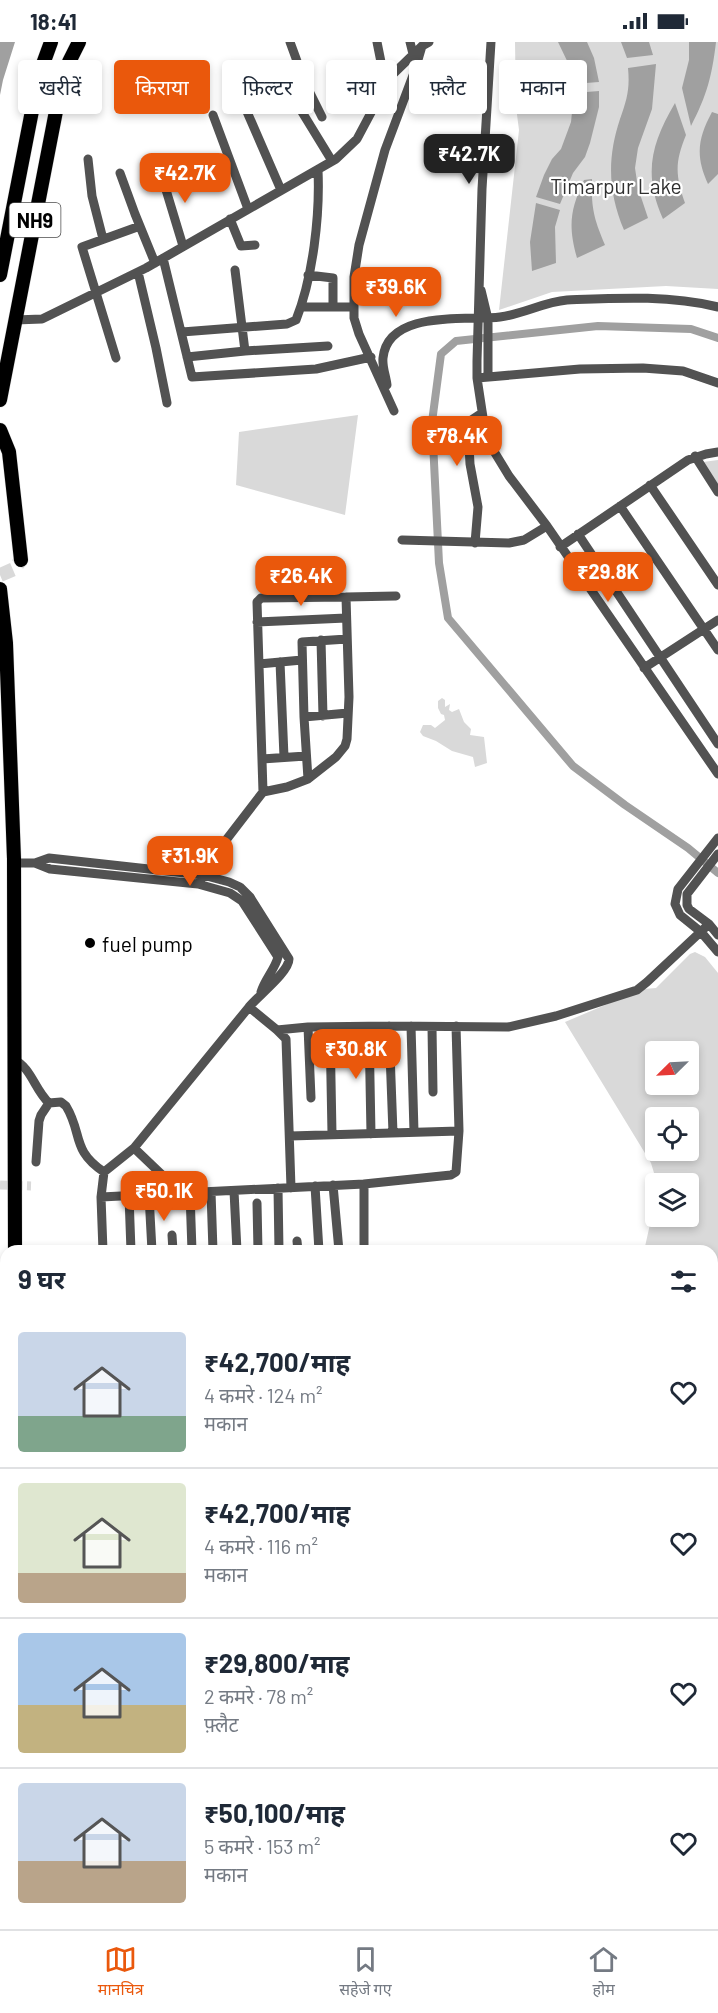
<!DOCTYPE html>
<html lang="hi">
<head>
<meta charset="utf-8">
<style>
  body { margin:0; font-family:Barlow,"Noto Sans Devanagari",sans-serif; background:#f6f6f7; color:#1f2937; height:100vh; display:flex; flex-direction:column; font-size:22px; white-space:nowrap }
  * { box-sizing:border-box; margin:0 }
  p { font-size:20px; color:#747a83 }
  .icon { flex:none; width:33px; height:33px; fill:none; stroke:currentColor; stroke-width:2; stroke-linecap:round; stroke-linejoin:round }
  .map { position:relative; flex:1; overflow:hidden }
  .side { position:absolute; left:0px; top:1203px; width:718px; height:684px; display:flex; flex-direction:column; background:#fff; border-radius:18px 18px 0 0; box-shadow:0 3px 9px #0003 }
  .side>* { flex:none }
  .banner { position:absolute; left:18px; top:18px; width:682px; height:54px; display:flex; gap:12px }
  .needle { width:39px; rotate:246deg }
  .controls { position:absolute; left:645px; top:999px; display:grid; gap:12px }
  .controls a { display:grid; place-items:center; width:54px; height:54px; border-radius:6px; background:#fff; box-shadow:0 3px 9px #0003; font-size:30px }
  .price { position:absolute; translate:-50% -51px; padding:0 14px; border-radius:12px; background:#ea580c; color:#fff; font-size:20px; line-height:39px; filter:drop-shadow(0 2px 3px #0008) }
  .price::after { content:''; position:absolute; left:50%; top:36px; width:18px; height:14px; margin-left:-9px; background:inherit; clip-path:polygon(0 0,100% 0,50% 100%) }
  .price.current { background:#222; color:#fff }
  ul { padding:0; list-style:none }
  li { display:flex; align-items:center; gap:18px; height:150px; padding:0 18px }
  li+li { border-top:2px solid #e0e1e3 }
  li span { display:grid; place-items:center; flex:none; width:168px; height:120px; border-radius:6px; color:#555 }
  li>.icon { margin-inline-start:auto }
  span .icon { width:72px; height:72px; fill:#fffc; stroke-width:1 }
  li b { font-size:26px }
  h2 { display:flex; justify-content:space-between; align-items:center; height:72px; padding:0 18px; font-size:26px }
  .pill { padding:0 21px; border-radius:6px; background:#fff; box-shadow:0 3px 9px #0003; font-size:21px; line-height:54px }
  .pill.current { background:#ea580c; color:#fff }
  .status { display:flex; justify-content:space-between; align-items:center; height:42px; padding:0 30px; background:#fff; direction:ltr }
  .status svg { height:16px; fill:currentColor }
  .tabs { display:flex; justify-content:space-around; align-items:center; height:84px; border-top:2px solid #e0e1e3; background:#fff; font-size:16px; color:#747a83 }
  .tabs a { display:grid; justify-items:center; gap:3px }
  .tabs .current { color:#ea580c }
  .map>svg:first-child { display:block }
  .green { fill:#d9d9d9; fill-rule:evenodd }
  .water { fill:#a0a0a0 }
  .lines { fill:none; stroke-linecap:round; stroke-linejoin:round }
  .canal { stroke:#a0a0a0; stroke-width:8 }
  .minor-tunnel { stroke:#d9d9d9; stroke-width:9; stroke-dasharray:9 4.5; stroke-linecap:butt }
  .highway-tunnel { stroke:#d9d9d9; stroke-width:14; stroke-dasharray:14 7; stroke-linecap:butt }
  .highway-casing { stroke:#dbdbdb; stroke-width:15 }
  .minor { stroke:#525252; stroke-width:9 }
  .highway { stroke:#000; stroke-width:14 }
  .poi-dot { fill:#000; stroke:#fff; stroke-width:2 }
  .labels { text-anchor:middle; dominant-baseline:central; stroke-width:4.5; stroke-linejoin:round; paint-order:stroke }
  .shield { fill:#fff; stroke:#4c4c4c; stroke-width:1.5 }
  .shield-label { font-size:20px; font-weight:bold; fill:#000 }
  .park-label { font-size:21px; fill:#303030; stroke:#fff }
  .poi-label { font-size:21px; fill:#000; stroke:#fff; text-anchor:start }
</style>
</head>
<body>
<div class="status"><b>18:41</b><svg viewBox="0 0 49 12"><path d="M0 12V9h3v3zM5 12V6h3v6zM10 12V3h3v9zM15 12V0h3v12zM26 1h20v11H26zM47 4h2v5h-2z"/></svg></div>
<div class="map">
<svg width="718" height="1887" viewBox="0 0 718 1887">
  <rect width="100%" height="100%" fill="#fff"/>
  <path class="green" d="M515,0H718V247L666,244L552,250L499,268L519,88L516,65Z
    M358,373L345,473L236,443L239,390Z
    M718,418V442L703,420Z
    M442,656L445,658V665L450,662L449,668L452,670L459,667L464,680L471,687L470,693L484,695L487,721L475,725L473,715L452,709L436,699L423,694L420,690L423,683H431L435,686L445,678L444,673L441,672L438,666V659Z
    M695,910L705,915L718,931V1484L712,1483V1209H644L655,1160L656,1174H688V1142L657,1141L651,1121L565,980L643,947L656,946L690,912ZM656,1010H688V1042H656ZM656,1076H688V1108H656Z
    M712,1491L718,1492V1629L712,1609Z
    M259,1881H483L488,1887H261Z
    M495,1881H563L557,1887H500Z
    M569,1881H606L600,1887H564Z"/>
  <path class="water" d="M0,0H15L3,38L0,53Z
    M558,0H587L594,16L599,40L573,42L570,25Z
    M621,0H649L653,13L627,16Z
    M689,0H716C712,34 707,53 691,84L682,46L689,18Z
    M656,22L652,67L638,106L635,126L638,146L648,176L624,188C608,150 607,116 620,77C627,57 630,47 628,26Z
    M599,49V65L590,101L585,115L573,131L560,162L536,155L544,133L552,117L561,107L571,80L574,51Z
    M675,61L686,93C675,120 675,133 685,161L663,177C643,132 651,102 675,61Z
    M712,70L718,72V132L708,142C695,114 698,96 712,70Z
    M592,137C591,166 594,177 605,203L577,216C568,184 570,168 584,138Z
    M536,161L560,168L555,185L556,221L532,229L530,200Z"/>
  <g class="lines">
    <path class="canal" d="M718,296L691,287L598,284L456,299L441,312L432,380L439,521L448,576L573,724L625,763L688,806L718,831"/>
    <path class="minor-tunnel" d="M0,1143L31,1144"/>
    <path class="highway-tunnel" d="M0,533L14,527L21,518"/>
    <defs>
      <path id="highway" d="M0,233L39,33L51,0
        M0,358L57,64L69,20L79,0
        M0,388L9,410L21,518
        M0,547L6,601L14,817L15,1209
        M0,1571L6,1887
        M28,1881V1887"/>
    </defs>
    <use href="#highway" class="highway-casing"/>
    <path class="minor" d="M290,0L305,41L322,75
      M377,0L382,25L388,33
      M410,0L413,12
      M491,0L482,147L477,319V336L484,382L495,411L509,434L547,484L718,732
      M344,28L385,31
      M231,33L281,148
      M302,70L332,119
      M213,73L248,167
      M88,117L92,154L103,197
      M160,128L183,204
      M120,131L135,172L155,221
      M230,177L241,204L255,203
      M163,216L192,335L316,327L371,315
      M235,228L245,309
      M138,230L156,306L167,361
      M308,233L333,236V264
      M481,248L488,277V335
      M301,265H353
      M15,278L42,277L146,226L336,117L357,97L390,35L422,4
      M182,290L287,282L296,278C313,235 320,174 318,128
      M187,315L245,309L328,304
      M116,316L82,205L140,184
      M477,336L580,327L643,326L683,329L718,341
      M387,343C386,334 382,325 383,316C388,267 468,279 500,275C523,272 544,260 567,258C618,256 668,253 718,265
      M394,369L359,292L354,276V235L359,203L385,108L415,28L422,4L429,0
      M695,414L718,450
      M650,443L718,543
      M620,464L718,608
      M578,492L718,702
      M402,498L509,501L524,498L547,484
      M475,501L478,465L470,422L468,385L470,379L482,371
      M560,505L688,418L706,412L718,410
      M257,580L346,576
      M321,598L323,674
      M280,620L284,715
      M259,622L302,618
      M644,626L718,578
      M304,675L302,600L347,597
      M262,717L306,714
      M308,737L304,675L348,671
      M263,750L257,560L261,556L346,555
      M718,796L678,847L675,862L680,873L701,890L718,910
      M718,812L687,852V863L689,867L709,882L718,893
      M14,821H35L49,816L203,833L229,840L240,845L250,855L289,917C289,930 259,953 249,965
      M35,821L50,827L198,842L230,851L242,859L278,915C275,927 265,937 261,950
      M198,842L223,802L263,750L287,745L308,737L336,715L345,704L347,697L349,655L346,555L396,554
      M389,984L393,1091
      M411,984L414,1090
      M308,985L311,1056
      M330,985L332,1092
      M369,985L371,1092
      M432,985L433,1050
      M277,988L286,997L291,1146
      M13,1017C32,1026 34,1047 49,1061L61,1060L66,1064C83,1092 71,1108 104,1130L134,1106L249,965L277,988L308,985L389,984L508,985L556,974L637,948L647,940L709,882
      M290,1094L459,1089
      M134,1106L181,1151
      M36,1120L39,1079L41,1073L49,1061
      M333,1143L339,1209
      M315,1144L319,1209
      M278,1146L279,1209
      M234,1149L237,1209
      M211,1150L213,1209
      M190,1151L192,1209
      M149,1153L152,1209
      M129,1154L131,1209
      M101,1155L364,1142
      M257,1161L258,1209
      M172,1193L173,1209
      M297,1199L298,1209
      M103,1209L101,1155L104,1130
      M364,1209V1142L451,1133L456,1130L459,1089L456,984
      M113,1881V1887
      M121,1881V1887
      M241,1881L243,1887
      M250,1881L252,1887
      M489,1881L493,1887"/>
    <use href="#highway" class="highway"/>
  </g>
  <circle class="poi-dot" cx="90" cy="901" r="6"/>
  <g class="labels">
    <rect class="shield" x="9.5" y="161" width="51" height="34" rx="4.5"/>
    <g class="shield-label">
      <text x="35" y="178">NH9</text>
    </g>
    <g class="park-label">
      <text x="616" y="143">Timarpur Lake</text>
    </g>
    <g class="poi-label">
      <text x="102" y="901">fuel pump</text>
    </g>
  </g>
</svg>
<div class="controls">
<a><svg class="needle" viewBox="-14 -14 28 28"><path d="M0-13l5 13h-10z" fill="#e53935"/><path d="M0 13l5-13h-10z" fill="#747a83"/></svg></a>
<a><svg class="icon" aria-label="locate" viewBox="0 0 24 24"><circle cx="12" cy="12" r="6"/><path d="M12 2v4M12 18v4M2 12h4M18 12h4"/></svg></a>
<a><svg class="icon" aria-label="layers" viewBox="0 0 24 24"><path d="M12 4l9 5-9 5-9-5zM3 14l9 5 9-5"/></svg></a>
</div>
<b class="price current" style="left:469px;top:143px">₹42.7K</b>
<b class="price" style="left:185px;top:162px">₹42.7K</b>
<b class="price" style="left:396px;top:276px">₹39.6K</b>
<b class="price" style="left:457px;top:425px">₹78.4K</b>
<b class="price" style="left:608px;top:561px">₹29.8K</b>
<b class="price" style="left:301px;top:565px">₹26.4K</b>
<b class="price" style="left:190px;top:845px">₹31.9K</b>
<b class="price" style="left:356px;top:1038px">₹30.8K</b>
<b class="price" style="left:164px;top:1180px">₹50.1K</b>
<div class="banner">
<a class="pill">खरीदें</a>
<a class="pill current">किराया</a>
<a class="pill">फ़िल्टर</a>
<a class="pill">नया</a>
<a class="pill">फ़्लैट</a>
<a class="pill">मकान</a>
</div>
<section class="side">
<h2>9 घर<svg class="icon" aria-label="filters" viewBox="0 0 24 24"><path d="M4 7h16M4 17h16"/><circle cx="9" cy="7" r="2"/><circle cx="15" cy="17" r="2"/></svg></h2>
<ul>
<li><span style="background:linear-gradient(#c9d6e8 70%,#7fa58c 0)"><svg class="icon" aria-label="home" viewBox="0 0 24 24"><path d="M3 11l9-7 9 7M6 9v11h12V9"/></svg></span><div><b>₹42,700/माह</b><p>4 कमरे · 124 m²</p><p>मकान</p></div><svg class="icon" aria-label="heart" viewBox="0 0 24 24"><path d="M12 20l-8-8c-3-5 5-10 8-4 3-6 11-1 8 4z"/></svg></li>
<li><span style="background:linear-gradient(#dfe7d0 75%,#b9a48a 0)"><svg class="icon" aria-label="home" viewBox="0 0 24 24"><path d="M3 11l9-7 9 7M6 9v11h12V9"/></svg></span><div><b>₹42,700/माह</b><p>4 कमरे · 116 m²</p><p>मकान</p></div><svg class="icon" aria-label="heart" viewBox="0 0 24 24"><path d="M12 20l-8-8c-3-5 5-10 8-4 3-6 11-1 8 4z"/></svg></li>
<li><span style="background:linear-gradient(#a9c7e8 60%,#c2b280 0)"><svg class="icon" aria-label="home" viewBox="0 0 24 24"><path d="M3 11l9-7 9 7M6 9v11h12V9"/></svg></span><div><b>₹29,800/माह</b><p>2 कमरे · 78 m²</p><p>फ़्लैट</p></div><svg class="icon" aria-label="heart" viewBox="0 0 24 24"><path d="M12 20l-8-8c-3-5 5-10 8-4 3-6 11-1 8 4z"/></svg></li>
<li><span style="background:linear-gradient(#c9d6e8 65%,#b9a48a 0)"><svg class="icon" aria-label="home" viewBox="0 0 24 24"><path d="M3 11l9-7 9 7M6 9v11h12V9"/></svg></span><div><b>₹50,100/माह</b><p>5 कमरे · 153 m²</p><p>मकान</p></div><svg class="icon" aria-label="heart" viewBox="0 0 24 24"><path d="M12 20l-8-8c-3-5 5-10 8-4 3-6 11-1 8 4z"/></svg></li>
</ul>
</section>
</div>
<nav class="tabs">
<a class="current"><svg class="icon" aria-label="map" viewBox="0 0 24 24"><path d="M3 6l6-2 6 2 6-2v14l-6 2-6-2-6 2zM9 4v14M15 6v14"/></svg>मानचित्र</a>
<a><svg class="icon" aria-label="saved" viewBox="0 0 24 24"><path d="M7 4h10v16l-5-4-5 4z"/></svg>सहेजे गए</a>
<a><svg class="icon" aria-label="home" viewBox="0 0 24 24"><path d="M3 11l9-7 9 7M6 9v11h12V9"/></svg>होम</a>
</nav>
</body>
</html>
